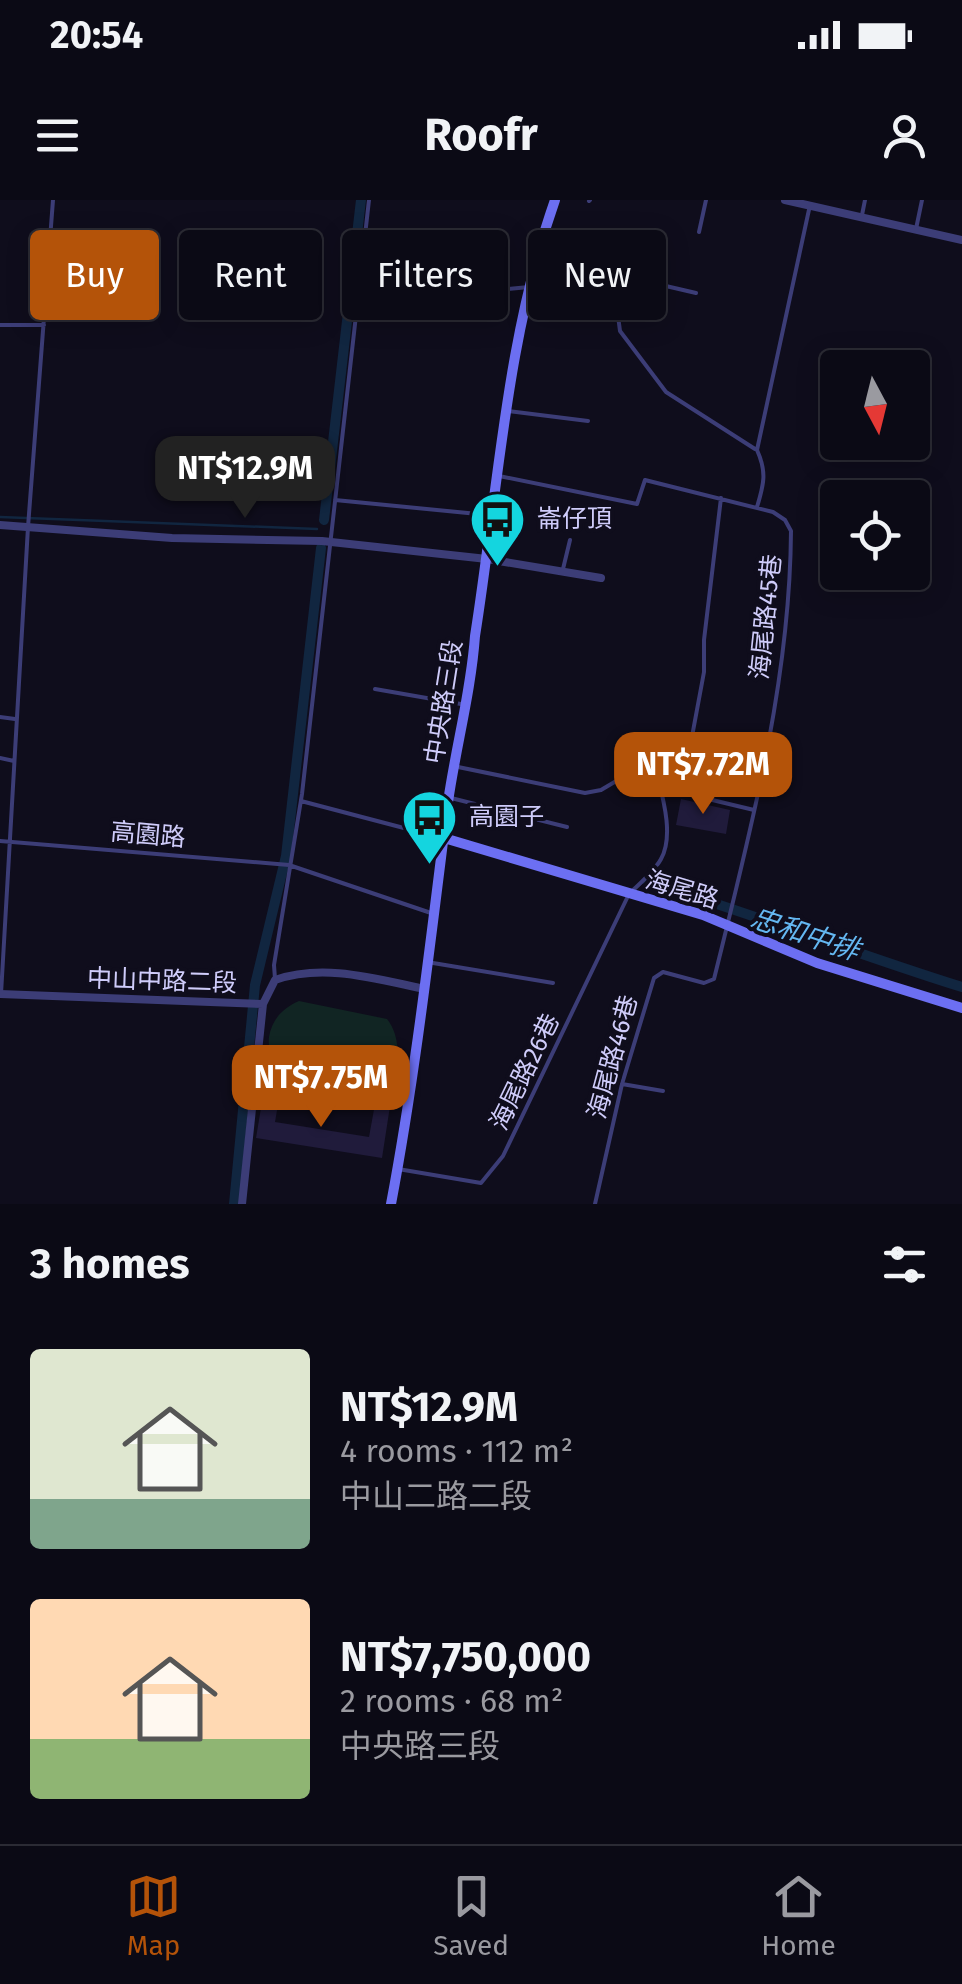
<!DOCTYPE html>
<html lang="en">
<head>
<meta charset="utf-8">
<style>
  body { margin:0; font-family:"Fira Sans","Noto Sans TC",sans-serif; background:#14131e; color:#f1f3f6; height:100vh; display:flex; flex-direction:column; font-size:38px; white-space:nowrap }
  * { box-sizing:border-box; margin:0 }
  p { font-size:32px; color:#9a9aa0 }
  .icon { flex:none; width:55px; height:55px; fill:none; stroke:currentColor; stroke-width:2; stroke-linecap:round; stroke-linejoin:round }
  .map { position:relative; height:1004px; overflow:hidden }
  .details { display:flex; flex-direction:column; background:#0b0a15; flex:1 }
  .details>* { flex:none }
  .banner { position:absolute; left:30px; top:30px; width:902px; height:90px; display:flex; gap:20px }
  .needle { width:65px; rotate:173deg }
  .fabs { position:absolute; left:820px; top:150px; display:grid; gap:20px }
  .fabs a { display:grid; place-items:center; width:110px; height:110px; border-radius:10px; background:#0b0a15; box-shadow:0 5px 25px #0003,0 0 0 2px #2b2b34; font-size:50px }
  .price { position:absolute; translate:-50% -85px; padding:0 22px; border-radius:20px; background:#b45309; color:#fff; font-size:32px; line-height:65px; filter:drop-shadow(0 2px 5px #0008) }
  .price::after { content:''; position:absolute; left:50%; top:60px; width:30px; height:22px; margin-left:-15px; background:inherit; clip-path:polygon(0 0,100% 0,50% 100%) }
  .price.selected { background:#222; color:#fff }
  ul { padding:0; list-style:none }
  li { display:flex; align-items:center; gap:30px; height:250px; padding:0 30px }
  li span { display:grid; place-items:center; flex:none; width:280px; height:200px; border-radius:10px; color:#555 }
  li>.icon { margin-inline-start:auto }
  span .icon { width:120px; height:120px; fill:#fffc; stroke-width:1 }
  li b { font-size:42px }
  h2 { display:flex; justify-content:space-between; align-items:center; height:120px; padding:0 30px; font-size:42px }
  .chip { padding:0 35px; border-radius:10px; background:#0b0a15; box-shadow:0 5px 25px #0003,0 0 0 2px #2b2b34; font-size:35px; line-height:90px }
  .chip.selected { background:#b45309; color:#fff }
  .status { display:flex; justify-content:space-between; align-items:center; height:70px; padding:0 50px; background:#0b0a15; direction:ltr }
  .status svg { height:28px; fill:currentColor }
  header { display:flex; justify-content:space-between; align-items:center; height:130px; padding:0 30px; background:#0b0a15; font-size:45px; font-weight:700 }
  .dock { display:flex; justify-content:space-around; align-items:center; height:140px; border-top:2px solid #2b2b34; background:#0b0a15; font-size:28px; color:#9a9aa0 }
  .dock a { display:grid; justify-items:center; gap:5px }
  .dock .selected { color:#b45309 }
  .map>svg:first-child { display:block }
  .green { fill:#112523 }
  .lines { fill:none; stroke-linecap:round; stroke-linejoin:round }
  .stream { stroke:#112640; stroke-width:2.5 }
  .canal { stroke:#112640; stroke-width:10 }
  .building { fill:#201b3b }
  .lane { stroke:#3c3d77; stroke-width:4 }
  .street { stroke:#3c3d77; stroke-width:8 }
  .secondary { stroke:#6c6ff2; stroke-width:10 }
  .labels { text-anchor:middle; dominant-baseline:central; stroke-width:8; stroke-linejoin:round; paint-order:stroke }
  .poi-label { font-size:25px; fill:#cfccfa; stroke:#0f0d1c; text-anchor:start }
  .street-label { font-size:25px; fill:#cfccfa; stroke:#0f0d1c }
  .water-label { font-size:28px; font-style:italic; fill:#64b7f1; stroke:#0f0d1c }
</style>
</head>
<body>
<div class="status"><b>20:54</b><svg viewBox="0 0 49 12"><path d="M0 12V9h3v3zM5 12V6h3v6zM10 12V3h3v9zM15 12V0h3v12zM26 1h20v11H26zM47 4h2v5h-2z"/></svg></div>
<header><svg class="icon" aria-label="menu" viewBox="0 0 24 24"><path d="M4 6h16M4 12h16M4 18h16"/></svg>Roofr<svg class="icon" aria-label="person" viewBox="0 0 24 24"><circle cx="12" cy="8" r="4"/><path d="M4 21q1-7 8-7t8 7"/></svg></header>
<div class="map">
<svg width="962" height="1004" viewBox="0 0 962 1004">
  <rect width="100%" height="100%" fill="#0f0d1c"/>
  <path class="green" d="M299,801L387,819C405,842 400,881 367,885C335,880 264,883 269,837C272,819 283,808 299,801Z"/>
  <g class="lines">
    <path class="stream" d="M0,317L317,329"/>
    <path class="canal" d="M324,320L361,0
      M648,682C754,714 856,754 962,787
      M234,1004L255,785L286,656L321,348"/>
  </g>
  <path class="building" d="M681,599L730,610L726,634L676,625Z
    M265,884L281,887L275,922L369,937L375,904L390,906L382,958L256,938Z"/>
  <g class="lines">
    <path class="lane" d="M589,1L590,0
      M862,15L865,0
      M916,29L922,0
      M699,32L706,0
      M613,78L620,131L666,192L755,249
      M534,81L579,85L613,78L640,80L696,93
      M358,92H430L474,100L489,91L529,87
      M0,125H44
      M508,211L588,221
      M499,276L637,304L645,280L773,312L785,320L791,331C790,483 750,633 714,779L704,783L663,772L654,778L622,884L595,1004
      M335,300L488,315
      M757,307C764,284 767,272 757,250L810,5
      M563,369L570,340
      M375,489L461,504
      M0,517L15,519
      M0,558L14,561
      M458,567L585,593L601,590L628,574H657L704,598L754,610
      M683,585L704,472V440L721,298
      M451,598L567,627
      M301,601L442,638
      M0,641L289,665L431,713
      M433,763L553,783
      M275,779L274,765L302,594L369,0
      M1,794L28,327L53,0
      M622,884L663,891
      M398,969L481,983L503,956L629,694C639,684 654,672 661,659C674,636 663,598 657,574"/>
    <path class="street" d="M785,0L962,40
      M0,325L172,338L322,341L487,359L601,378
      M0,794L263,804L275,780C324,763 376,779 425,789
      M242,1004L263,804"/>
    <path class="secondary" d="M444,638L703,715L817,763L962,808
      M391,1004C416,871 431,736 448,602C456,546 471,492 475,436C498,291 506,139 555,0"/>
  </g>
  <defs>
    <symbol id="bus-pin" viewBox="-11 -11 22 30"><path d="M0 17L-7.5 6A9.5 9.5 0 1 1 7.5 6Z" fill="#14d5df" stroke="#0f0d1c"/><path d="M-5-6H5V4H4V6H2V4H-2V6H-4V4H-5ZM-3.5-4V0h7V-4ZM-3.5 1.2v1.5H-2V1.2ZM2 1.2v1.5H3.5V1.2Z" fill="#111"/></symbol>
  </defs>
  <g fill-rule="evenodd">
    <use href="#bus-pin" x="466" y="288" width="63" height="86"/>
    <use href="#bus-pin" x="398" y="586" width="63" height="86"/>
  </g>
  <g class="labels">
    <g class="poi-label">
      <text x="537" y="319">崙仔頂</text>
      <text x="469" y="617">高園子</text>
    </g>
    <g class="street-label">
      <text transform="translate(766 417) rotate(-84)">海尾路45巷</text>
      <text transform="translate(444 502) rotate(-81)">中央路三段</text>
      <text transform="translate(148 635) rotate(5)">高園路</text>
      <text transform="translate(682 690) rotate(17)">海尾路</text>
      <text transform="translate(162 781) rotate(2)">中山中路二段</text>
      <text transform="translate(613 857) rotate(-75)">海尾路46巷</text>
      <text transform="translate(525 872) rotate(-64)">海尾路26巷</text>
    </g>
    <g class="water-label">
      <text transform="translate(805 734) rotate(18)">忠和中排</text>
    </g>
  </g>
</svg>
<div class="fabs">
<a><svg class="needle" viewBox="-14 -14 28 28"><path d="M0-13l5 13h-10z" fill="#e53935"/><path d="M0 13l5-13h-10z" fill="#9a9aa0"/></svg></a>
<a><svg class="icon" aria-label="locate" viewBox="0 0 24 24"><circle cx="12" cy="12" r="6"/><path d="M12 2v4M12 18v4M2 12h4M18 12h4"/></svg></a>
</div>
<b class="price selected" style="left:245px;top:321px">NT$12.9M</b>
<b class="price" style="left:703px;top:617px">NT$7.72M</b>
<b class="price" style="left:321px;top:930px">NT$7.75M</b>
<div class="banner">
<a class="chip selected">Buy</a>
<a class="chip">Rent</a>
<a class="chip">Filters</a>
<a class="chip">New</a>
</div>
</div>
<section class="details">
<h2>3 homes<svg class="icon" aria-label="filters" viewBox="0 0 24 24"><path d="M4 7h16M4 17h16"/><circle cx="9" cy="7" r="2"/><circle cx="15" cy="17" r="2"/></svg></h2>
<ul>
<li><span style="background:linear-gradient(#dfe7d0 75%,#7fa58c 0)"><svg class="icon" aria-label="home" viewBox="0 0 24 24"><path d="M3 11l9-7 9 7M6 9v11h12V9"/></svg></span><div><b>NT$12.9M</b><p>4 rooms · 112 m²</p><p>中山二路二段</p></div></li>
<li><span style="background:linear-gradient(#ffd9b3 70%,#8fb573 0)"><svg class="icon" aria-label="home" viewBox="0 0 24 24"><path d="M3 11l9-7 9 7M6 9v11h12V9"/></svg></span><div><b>NT$7,750,000</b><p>2 rooms · 68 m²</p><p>中央路三段</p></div></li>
</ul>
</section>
<nav class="dock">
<a class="selected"><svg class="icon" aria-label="map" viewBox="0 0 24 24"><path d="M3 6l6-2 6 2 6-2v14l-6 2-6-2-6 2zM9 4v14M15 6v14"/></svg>Map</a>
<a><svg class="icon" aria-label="saved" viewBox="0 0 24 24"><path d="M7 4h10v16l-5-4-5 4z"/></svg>Saved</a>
<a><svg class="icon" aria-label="home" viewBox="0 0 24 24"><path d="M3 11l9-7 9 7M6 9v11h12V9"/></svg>Home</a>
</nav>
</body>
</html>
